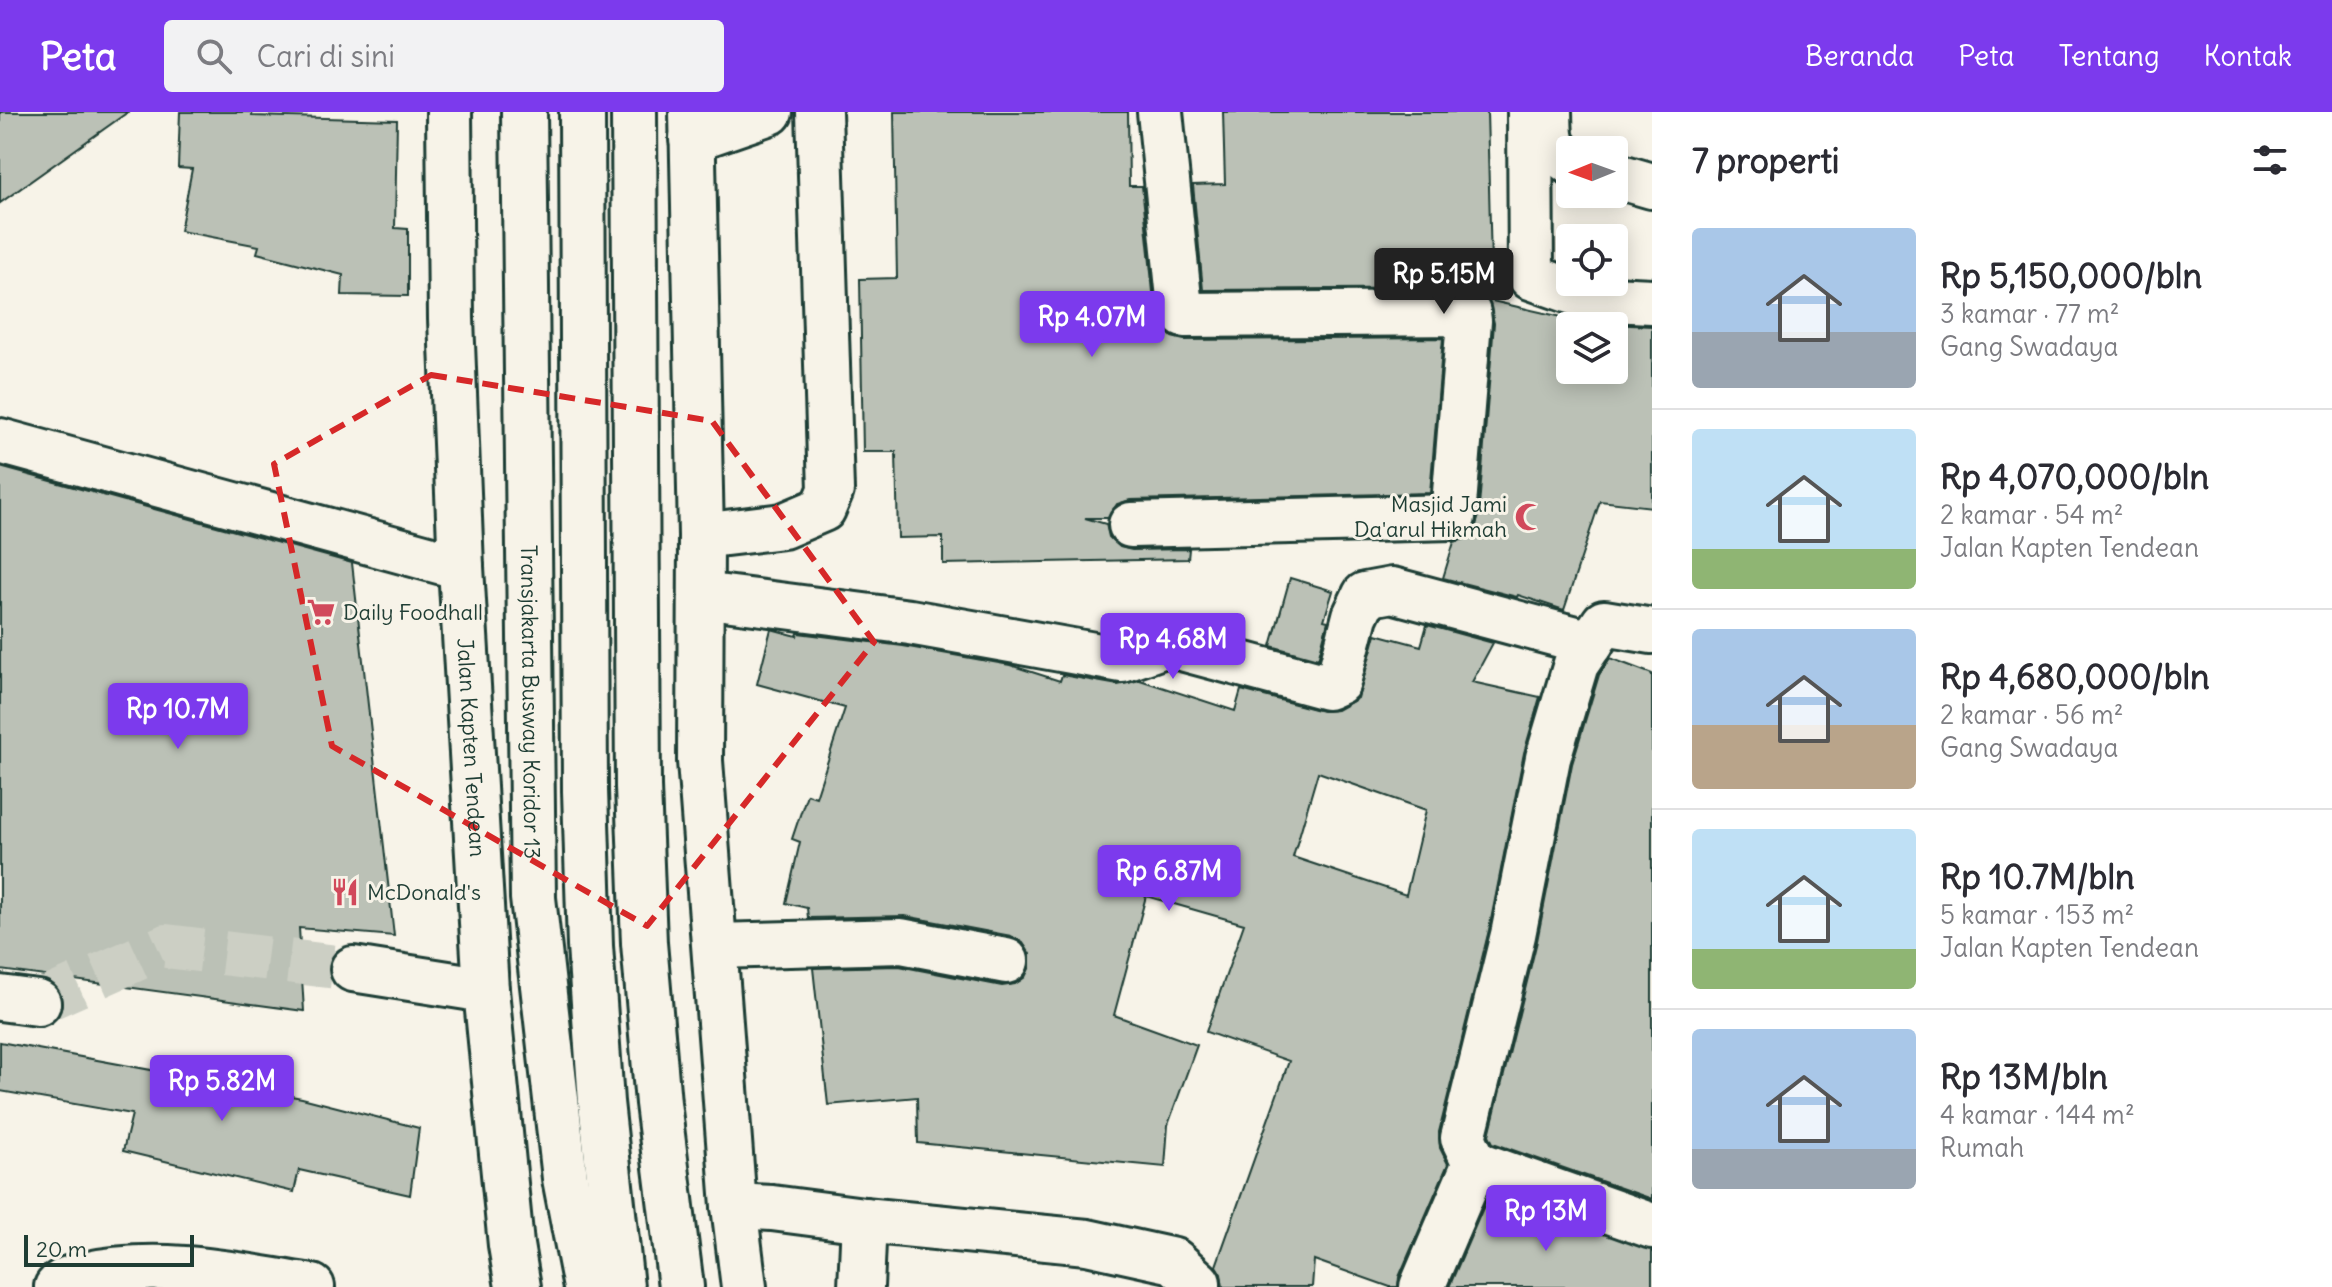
<!DOCTYPE html>
<html lang="id">
<head>
<meta charset="utf-8">
<style>
  body { margin:0; font-family:Delius,sans-serif; background:#f2f2f3; color:#2b2b33; height:100vh; display:flex; flex-direction:column; font-size:30px; white-space:nowrap }
  * { box-sizing:border-box; margin:0 }
  p { font-size:26px; color:#7c7c81 }
  .icon { flex:none; width:44px; height:44px; fill:none; stroke:currentColor; stroke-width:2; stroke-linecap:round; stroke-linejoin:round }
  .map { position:relative; flex:1; overflow:hidden }
  .side { display:flex; flex-direction:column; background:#fff; width:680px }
  .side>* { flex:none }
  .needle { width:52px; rotate:269deg }
  .tools { position:absolute; left:1556px; top:24px; display:grid; gap:16px }
  .tools a { display:grid; place-items:center; width:72px; height:72px; border-radius:8px; background:#fff; box-shadow:0 4px 20px #0003; font-size:40px }
  .scale { position:absolute; left:24px; bottom:20px; width:170px; box-sizing:border-box; padding-left:8px; border:4px solid #1f3d34; border-top:0; font-size:22px; line-height:28px; white-space:nowrap; color:#1f3d34; -webkit-text-stroke:6px #f7f3e8; paint-order:stroke }
  .price { position:absolute; translate:-50% -68px; padding:0 18px; border-radius:8px; background:#7c3aed; color:#fff; font-size:26px; line-height:52px; filter:drop-shadow(0 2px 4px #0008) }
  .price::after { content:''; position:absolute; left:50%; top:48px; width:24px; height:18px; margin-left:-12px; background:inherit; clip-path:polygon(0 0,100% 0,50% 100%) }
  .price.on { background:#222; color:#fff }
  ul { padding:0; list-style:none }
  li { display:flex; align-items:center; gap:24px; height:200px; padding:0 40px }
  li+li { border-top:2px solid #e1e1e2 }
  li span { display:grid; place-items:center; flex:none; width:224px; height:160px; border-radius:8px; color:#555 }
  li>.icon { margin-inline-start:auto }
  span .icon { width:96px; height:96px; fill:#fffc; stroke-width:1 }
  li b { font-size:34px }
  h2 { display:flex; justify-content:space-between; align-items:center; height:96px; padding:0 40px; font-size:34px }
  header { display:flex; align-items:center; gap:48px; box-sizing:border-box; height:112px; padding:0 40px; background:#7c3aed; color:#fff }
  header strong { font-size:38px }
  nav { display:flex; gap:44px; margin-inline-start:auto; font-size:28px }
  .search { width:560px; height:72px; background:#f2f2f3; display:flex; align-items:center; gap:20px; box-sizing:border-box; padding:0 28px; border-radius:8px; color:#7c7c81; font-size:30px }
  main { display:flex; flex:1; min-height:0 }
  .map>svg:first-child { display:block }
  .building { fill:#bbc1b6; stroke:#1f3d34; stroke-width:2; fill-rule:evenodd }
  .lines { fill:none; stroke-linecap:round; stroke-linejoin:round }
  .minor-tunnel { stroke:#cccfc4; stroke-width:44; stroke-dasharray:44 22; stroke-linecap:butt }
  .minor-casing { stroke:#1f3d34; stroke-width:50 }
  .major-casing { stroke:#1f3d34; stroke-width:50 }
  .minor { stroke:#f7f3e8; stroke-width:44 }
  .major { stroke:#f7f3e8; stroke-width:44 }
  .marked { fill:none; stroke:#d62828; stroke-width:6; stroke-dasharray:16 10; stroke-linejoin:round }
  .labels { text-anchor:middle; dominant-baseline:central; stroke-width:6; stroke-linejoin:round; paint-order:stroke }
  .poi-label { font-size:22px; fill:#1f3d34; stroke:#f7f3e8; text-anchor:start }
  .street-label { font-size:22px; fill:#1f3d34; stroke:#f7f3e8 }
</style>
</head>
<body>
<header>
<strong>Peta</strong>
<div class="search"><svg class="icon" aria-label="search" viewBox="0 0 24 24"><circle cx="10" cy="10" r="6"/><path d="M15 15l6 6"/></svg>Cari di sini</div>
<nav><a>Beranda</a><a>Peta</a><a>Tentang</a><a>Kontak</a></nav>
</header>
<main>
<div class="map">
<svg width="1652" height="1175" viewBox="0 0 1652 1175">
  <rect width="100%" height="100%" fill="#f7f3e8"/>
  <filter id="ink" filterUnits="userSpaceOnUse"><feTurbulence type="fractalNoise" baseFrequency=".0125" numOctaves="2"/><feDisplacementMap in="SourceGraphic" scale="16" xChannelSelector="R" yChannelSelector="G"/><feConvolveMatrix kernelMatrix="1 2 1 2 8 2 1 2 1" color-interpolation-filters="sRGB"/></filter>
  <g filter="url(#ink)">
    <path class="building" d="M0,0H128L0,91Z
      M180,0H252V4L397,8L395,116L408,117V184L342,183L343,163L257,141L259,134L180,119L192,57L178,56Z
      M894,0H1128L1129,74H1142L1155,199L1163,216L1172,225L1184,228L1443,226L1430,381L1130,388L1117,392L1108,406H1085L1106,412L1109,425L1120,435L1132,438L1189,437L1188,447L943,452V425L898,426L896,340H863L860,167L897,166Z
      M1223,0H1487L1492,189L1588,211L1652,214V395L1600,389L1564,498L1518,483L1517,485L1443,466L1454,430L1465,427L1474,419L1478,407L1494,211L1488,186L1479,179L1468,176L1203,178L1193,73L1225,72ZM1570,214H1614V258H1570Z
      M0,355L352,451L394,824L299,816L304,899L0,858Z
      M1290,466L1333,479L1324,508L1328,509L1318,547L1271,534Z
      M1427,513L1493,531L1472,570L1540,585L1524,641L1489,818L1439,1020L1440,1036L1448,1052L1399,1165L1398,1175H1390L1314,1148L1312,1175H1223L1221,1162L1216,1154L1289,949L1206,920L1244,812L1146,784L1114,903L1197,933L1168,1013L1165,1055L918,1031L917,985L828,993L813,856L899,854L1002,874L1015,872L1025,865L1030,854V842L1023,831L1011,824L905,804L808,806L807,796L786,791L800,730L792,727L807,682L816,685L845,596L757,572L771,517L797,524L798,521L903,534L1010,553L1060,569L1062,563L1118,573L1140,568L1235,599L1241,578L1322,599L1337,598L1358,586L1376,522L1421,534ZM1318,660L1426,698L1406,783L1293,745Z
      M1610,546L1652,562V1087L1493,1031L1489,1023L1537,829L1572,652L1599,563Z
      M0,930L302,986L419,1016L410,1083L299,1058L294,1080L123,1039L132,1002L0,979Z
      M1489,1082L1652,1138V1175H1449Z"/>
    <g class="lines">
      <path class="minor-tunnel" d="M38,891L166,834L353,857"/>
      <defs>
        <g id="minor">
          <path id="s1" d="M524,0L533,786L565,1066L586,1175"/>
          <path d="M1530,0L1531,165L1590,186L1652,189"/>
          <path d="M1549,0C1550,25 1547,34 1570,50"/>
          <path d="M692,27L770,0"/>
          <path d="M1614,63L1652,74"/>
          <path d="M0,329L461,455"/>
          <path d="M1131,413L1453,405L1469,209L1468,201L1184,203L1180,196L1160,0"/>
          <path d="M701,424L783,414L823,397L831,378L819,0"/>
          <path d="M701,483L910,510L1122,548L1167,532L1327,575L1338,570L1355,504L1365,483L1392,478L1591,531"/>
          <path d="M715,834L901,829L1006,849"/>
          <path d="M353,857L486,878"/>
          <path d="M0,886L38,891"/>
          <path d="M1475,1051L1652,1114"/>
          <path d="M734,1094L772,1096L864,1108L1087,1130L1174,1149L1198,1171V1175"/>
          <path d="M57,1175C64,1166 73,1166 84,1163C159,1146 237,1163 312,1175"/>
          <path d="M861,1175L864,1108"/>
          <path d="M1422,1175L1475,1051L1463,1026L1513,823L1548,646L1576,552L1604,511L1652,519"/>
        </g>
        <g id="major">
          <path id="s2" d="M449,0L451,207L461,455L486,878L511,1133L518,1175"/>
          <path d="M582,0L585,679L590,834L601,990L621,1175"/>
          <path d="M634,0L638,675L644,831L658,991L681,1175"/>
          <path d="M692,0L701,424L700,649L734,1094L744,1175"/>
        </g>
      </defs>
      <use href="#minor" class="minor-casing"/>
      <use href="#major" class="major-casing"/>
      <use href="#minor" class="minor"/>
      <use href="#major" class="major"/>
    </g>
  </g>
  <path class="marked" d="M431,263L712,309L874,530L647,814L332,634L274,352Z"/>
  <defs>
    <symbol id="mosque-bare" viewBox="-9 -9 18 18"><path d="M3.5-4.9A6 6 0 1 0 3.5 4.9A5 5 0 1 1 3.5-4.9Z" fill="#d1495b" stroke="#f7f3e8" stroke-width="2.5" paint-order="stroke"/></symbol>
    <symbol id="supermarket-bare" viewBox="-9 -9 18 18"><path d="M-6-5.5h2.5l.6 2H6L4.5 2H-2.5L-4.4-4H-6ZM-1.5 3.2a1.3 1.3 0 1 0 .1 0ZM3 3.2a1.3 1.3 0 1 0 .1 0Z" fill="#d1495b" stroke="#f7f3e8" stroke-width="2.5" paint-order="stroke"/></symbol>
    <symbol id="restaurant-bare" viewBox="-9 -9 18 18"><path d="M-5-6h1v4h1v-4h1v4h1v-4h1v5L-1.5 .5V6h-2V.5L-5-1ZM5-6V6H3V1.5H1.5Q1.5-4 5-6Z" fill="#d1495b" stroke="#f7f3e8" stroke-width="2.5" paint-order="stroke"/></symbol>
  </defs>
  <g fill-rule="evenodd">
    <use href="#mosque-bare" x="1509" y="385" width="40" height="40"/>
    <use href="#supermarket-bare" x="301" y="480" width="40" height="40"/>
    <use href="#restaurant-bare" x="325" y="760" width="40" height="40"/>
  </g>
  <g class="labels">
    <g class="poi-label">
      <text x="1507" y="392" text-anchor="end">Masjid Jami<tspan x="1507" dy="25">Da'arul Hikmah</tspan></text>
      <text x="343" y="500">Daily Foodhall</text>
      <text x="367" y="780">McDonald's</text>
    </g>
    <g class="street-label">
      <text stroke="none"><textPath href="#s1" startOffset="590">Transjakarta Busway Koridor 13</textPath></text>
      <text stroke="none"><textPath href="#s2" startOffset="636">Jalan Kapten Tendean</textPath></text>
    </g>
  </g>
</svg>
<div class="tools">
<a><svg class="needle" viewBox="-14 -14 28 28"><path d="M0-13l5 13h-10z" fill="#e53935"/><path d="M0 13l5-13h-10z" fill="#7c7c81"/></svg></a>
<a><svg class="icon" aria-label="locate" viewBox="0 0 24 24"><circle cx="12" cy="12" r="6"/><path d="M12 2v4M12 18v4M2 12h4M18 12h4"/></svg></a>
<a><svg class="icon" aria-label="layers" viewBox="0 0 24 24"><path d="M12 4l9 5-9 5-9-5zM3 14l9 5 9-5"/></svg></a>
</div>
<div class="scale">20 m</div>
<b class="price on" style="left:1444px;top:204px">Rp 5.15M</b>
<b class="price" style="left:1092px;top:247px">Rp 4.07M</b>
<b class="price" style="left:1173px;top:569px">Rp 4.68M</b>
<b class="price" style="left:178px;top:639px">Rp 10.7M</b>
<b class="price" style="left:1169px;top:801px">Rp 6.87M</b>
<b class="price" style="left:222px;top:1011px">Rp 5.82M</b>
<b class="price" style="left:1546px;top:1141px">Rp 13M</b>
</div>
<section class="side">
<h2>7 properti<svg class="icon" aria-label="filters" viewBox="0 0 24 24"><path d="M4 7h16M4 17h16"/><circle cx="9" cy="7" r="2"/><circle cx="15" cy="17" r="2"/></svg></h2>
<ul>
<li><span style="background:linear-gradient(#a9c7e8 65%,#9aa5b1 0)"><svg class="icon" aria-label="home" viewBox="0 0 24 24"><path d="M3 11l9-7 9 7M6 9v11h12V9"/></svg></span><div><b>Rp 5,150,000/bln</b><p>3 kamar · 77 m²</p><p>Gang Swadaya</p></div></li>
<li><span style="background:linear-gradient(#bfe0f5 75%,#8fb573 0)"><svg class="icon" aria-label="home" viewBox="0 0 24 24"><path d="M3 11l9-7 9 7M6 9v11h12V9"/></svg></span><div><b>Rp 4,070,000/bln</b><p>2 kamar · 54 m²</p><p>Jalan Kapten Tendean</p></div></li>
<li><span style="background:linear-gradient(#a9c7e8 60%,#b9a48a 0)"><svg class="icon" aria-label="home" viewBox="0 0 24 24"><path d="M3 11l9-7 9 7M6 9v11h12V9"/></svg></span><div><b>Rp 4,680,000/bln</b><p>2 kamar · 56 m²</p><p>Gang Swadaya</p></div></li>
<li><span style="background:linear-gradient(#bfe0f5 75%,#8fb573 0)"><svg class="icon" aria-label="home" viewBox="0 0 24 24"><path d="M3 11l9-7 9 7M6 9v11h12V9"/></svg></span><div><b>Rp 10.7M/bln</b><p>5 kamar · 153 m²</p><p>Jalan Kapten Tendean</p></div></li>
<li><span style="background:linear-gradient(#a9c7e8 75%,#9aa5b1 0)"><svg class="icon" aria-label="home" viewBox="0 0 24 24"><path d="M3 11l9-7 9 7M6 9v11h12V9"/></svg></span><div><b>Rp 13M/bln</b><p>4 kamar · 144 m²</p><p>Rumah</p></div></li>
</ul>
</section>
</main>
</body>
</html>
